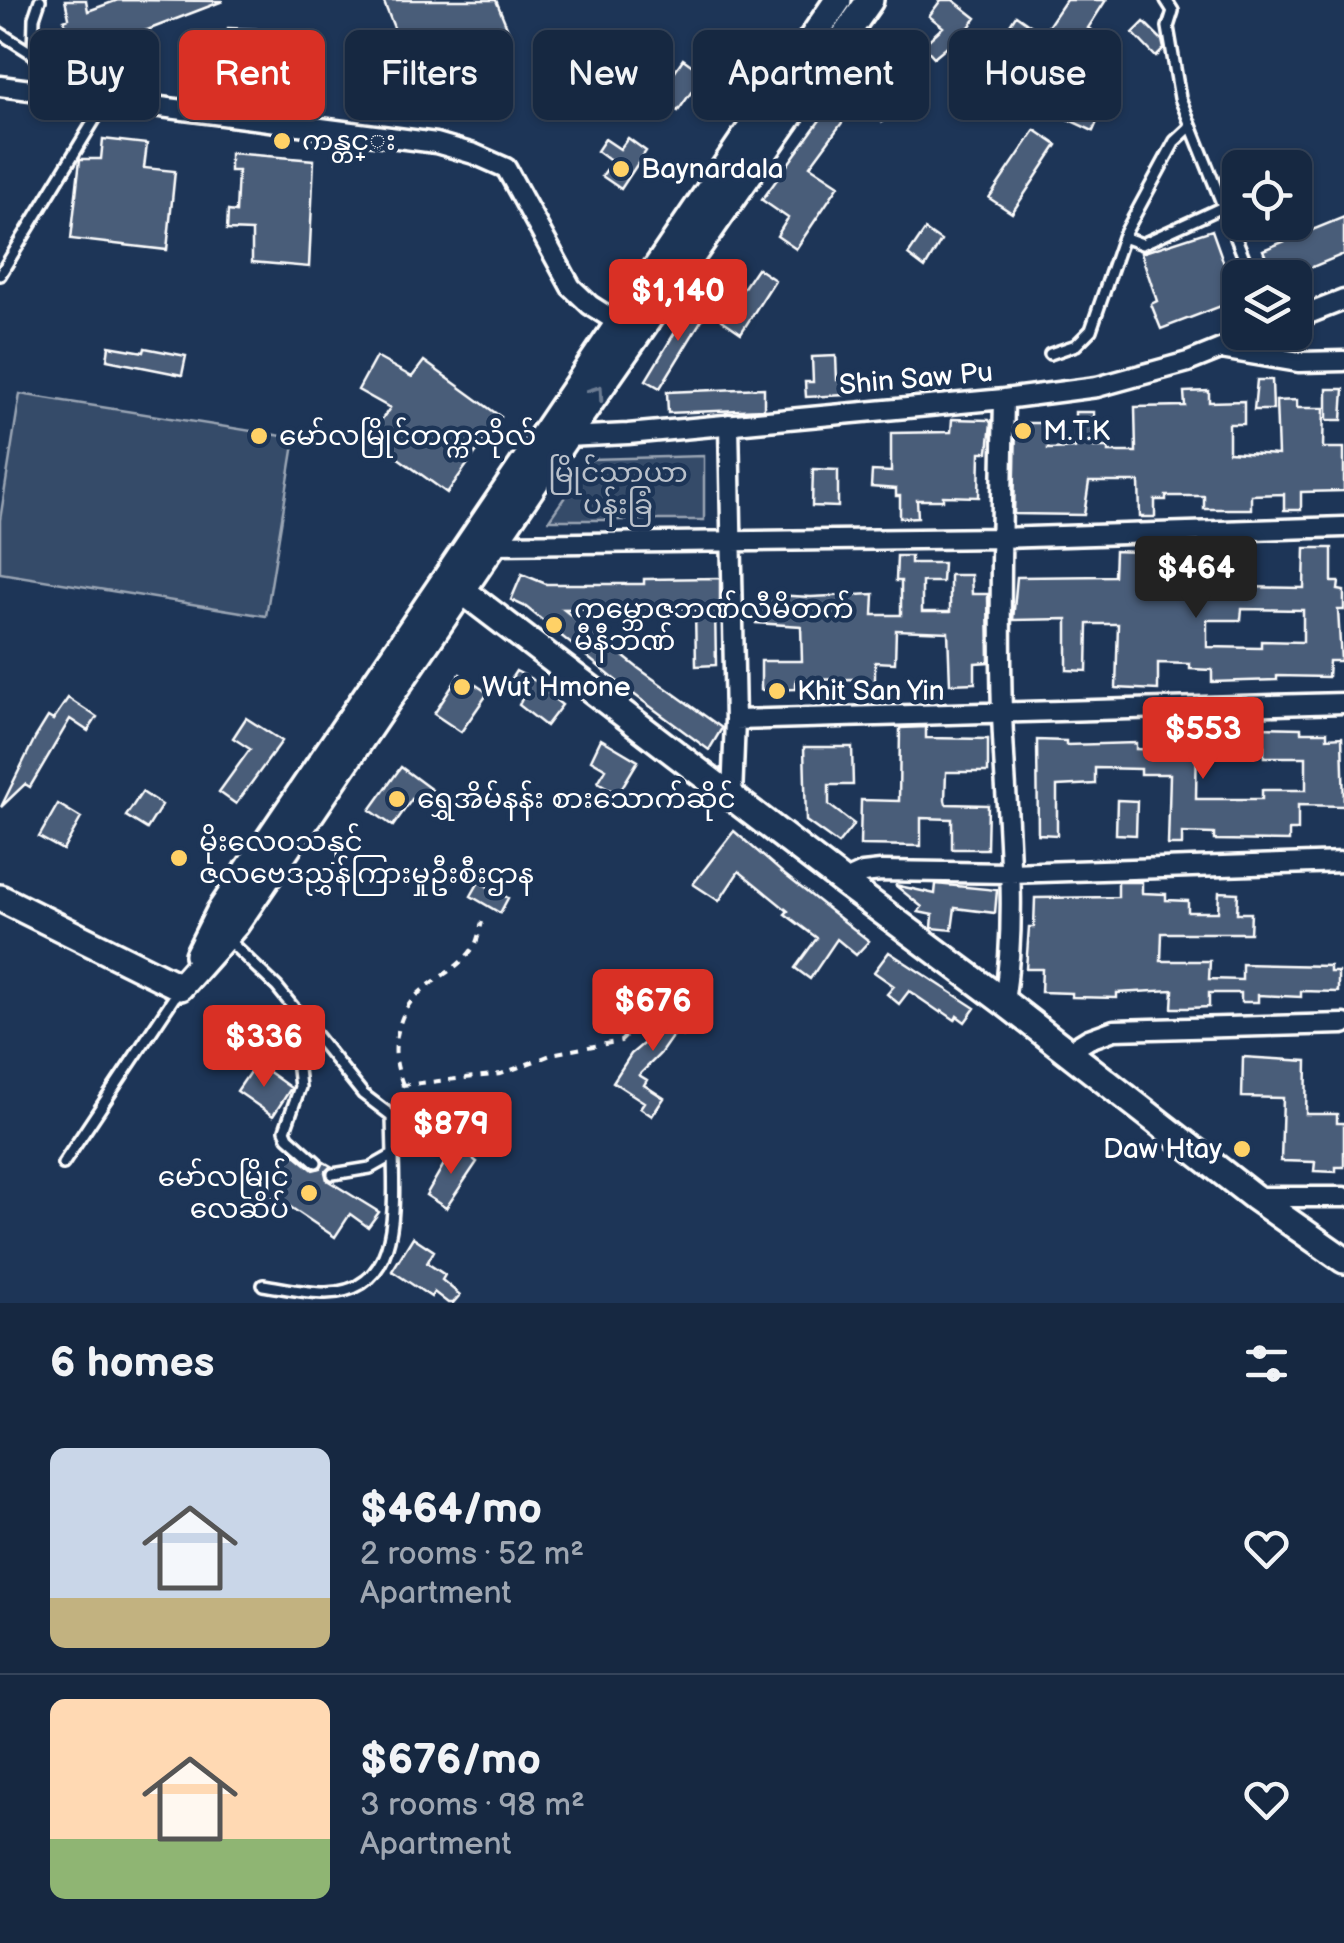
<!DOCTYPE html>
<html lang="en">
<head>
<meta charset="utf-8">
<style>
  body { margin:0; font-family:"Balsamiq Sans","Noto Sans Myanmar",sans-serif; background:#23344c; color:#f1f3f6; height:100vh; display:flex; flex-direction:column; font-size:38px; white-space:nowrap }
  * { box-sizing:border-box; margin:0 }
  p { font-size:32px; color:#9ea6b1 }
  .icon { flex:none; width:55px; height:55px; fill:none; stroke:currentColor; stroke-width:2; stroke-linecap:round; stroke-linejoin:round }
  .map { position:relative; height:1303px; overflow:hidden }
  .details { display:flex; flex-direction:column; background:#162841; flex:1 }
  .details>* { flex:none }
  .hud { position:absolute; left:30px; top:30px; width:1285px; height:90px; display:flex; gap:20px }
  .controls { position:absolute; left:1222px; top:150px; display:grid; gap:20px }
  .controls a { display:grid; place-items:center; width:90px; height:90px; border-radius:15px; background:#162841; box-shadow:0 2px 8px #0004,0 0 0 2px #35445a; font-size:50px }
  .price { position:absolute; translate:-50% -85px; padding:0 22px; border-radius:10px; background:#d93025; color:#fff; font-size:32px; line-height:65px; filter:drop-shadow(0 2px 5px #0008) }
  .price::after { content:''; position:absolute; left:50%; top:60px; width:30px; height:22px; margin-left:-15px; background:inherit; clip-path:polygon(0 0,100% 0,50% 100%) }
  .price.active { background:#222; color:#fff }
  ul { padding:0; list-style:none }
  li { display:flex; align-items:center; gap:30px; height:250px; padding:0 50px }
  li+li { border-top:2px solid #35445a }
  li span { display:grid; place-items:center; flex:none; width:280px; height:200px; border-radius:15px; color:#555 }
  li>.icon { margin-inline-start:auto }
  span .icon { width:120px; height:120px; fill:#fffc; stroke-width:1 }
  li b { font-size:42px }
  h2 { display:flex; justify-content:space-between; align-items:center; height:120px; padding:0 50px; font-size:42px }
  .tag { padding:0 35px; border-radius:15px; background:#162841; box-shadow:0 2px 8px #0004,0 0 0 2px #35445a; font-size:35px; line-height:90px }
  .tag.active { background:#d93025; color:#fff }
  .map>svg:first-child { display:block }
  .green { fill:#364b69; stroke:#9aa5b4; stroke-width:2.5 }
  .building { fill:#4a5d79; stroke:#fff; stroke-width:2.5; fill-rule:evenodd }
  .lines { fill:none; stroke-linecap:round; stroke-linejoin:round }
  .service-casing { stroke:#fff; stroke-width:16 }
  .minor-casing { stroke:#fff; stroke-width:25 }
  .secondary-casing { stroke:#fff; stroke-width:32 }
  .path { stroke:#fff; stroke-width:4; stroke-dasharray:8 8; stroke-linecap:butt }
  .service { stroke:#1d3557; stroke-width:9 }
  .minor { stroke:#1d3557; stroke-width:18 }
  .secondary { stroke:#1d3557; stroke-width:25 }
  .oneway { stroke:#6c7c92 }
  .poi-dot { fill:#ffd166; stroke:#1d3557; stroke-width:4 }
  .labels { text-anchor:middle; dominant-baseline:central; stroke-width:9; stroke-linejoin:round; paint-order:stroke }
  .poi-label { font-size:28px; fill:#fff; stroke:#1d3557; text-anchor:start }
  .street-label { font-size:28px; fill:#fff; stroke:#1d3557 }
  .park-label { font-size:28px; fill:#b9c0ca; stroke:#1d3557 }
</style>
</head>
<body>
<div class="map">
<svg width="1344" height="1303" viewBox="0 0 1344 1303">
  <rect width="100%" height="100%" fill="#1d3557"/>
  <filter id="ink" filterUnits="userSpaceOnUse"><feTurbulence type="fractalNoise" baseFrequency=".01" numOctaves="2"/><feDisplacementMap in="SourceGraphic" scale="20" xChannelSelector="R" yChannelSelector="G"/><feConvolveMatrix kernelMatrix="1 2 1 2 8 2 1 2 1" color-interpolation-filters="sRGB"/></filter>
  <g filter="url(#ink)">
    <path class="green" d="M20,394L295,438L266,616L0,573V520Z
      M704,456V520H549L591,459Z"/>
    <path class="building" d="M65,0H86L88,11L118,0L223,1L77,57L64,20L69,18Z
      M383,0H496L509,32L442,59L431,31L400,43Z
      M941,0H953L976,18L959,40L957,38L934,57L923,45L943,27L929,16Z
      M1066,0H1106L1088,28L1115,44L1083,98L1021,59L1010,75L988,59L966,97L954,91L978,50L989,57L1016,15L1043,34Z
      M1144,22L1162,40L1164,49L1156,57L1133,33Z
      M228,28L256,29L255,48L263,47L266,65L221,67V53H226Z
      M683,59L704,74L678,111L657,97Z
      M890,76L908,90L882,122L858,101L810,166L839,185L796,249L777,236L788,218L762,200L849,80L873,97Z
      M1075,103L1100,115L1093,131L1067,119Z
      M1035,130L1057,145L1012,213L989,198Z
      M628,138L646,151L621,189L602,176L612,162L597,151L605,139L620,149Z
      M103,139L147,144L144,168L175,171L167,250L71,239L80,159H101Z
      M230,153L314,160L309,267L252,262V231L227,230L228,211L236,212L238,171H230Z
      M1344,217V254L1286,278H1274L1263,250Z
      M925,230L941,241L925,268L908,255Z
      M1212,230L1237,300L1161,329L1151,304L1157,301L1141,253Z
      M757,268L775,280L741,333L722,320Z
      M695,299L709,308L660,388L646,380Z
      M109,346L144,352L145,348L186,356L182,375L107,360Z
      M836,356L837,380H846V395L806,397L805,382H813L812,357Z
      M376,357L412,377L424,361L501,417L447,493L369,437L390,408L358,390Z
      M1257,380H1272L1273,410H1254Z
      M764,388V409L668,413L667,392Z
      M1327,389H1344L1342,420H1327Z
      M1209,391V402L1244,401V424H1229V452L1278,455L1276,401L1297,400V408H1324L1323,448H1344V491L1301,492V510H1284V494L1251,495V509H1204V496H1166V500H1155V517H1140L1139,482H1089L1084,515L1014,514L1016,423H1048V449L1075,448V412H1094V447H1108V452H1136L1135,407L1185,406L1184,392Z
      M952,419L989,420L991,423L988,452H980L979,497L943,496V500H917L918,517L900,518V496H896V489L871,487L872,471L891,472V433L951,432Z
      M813,469L838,470V507L812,506Z
      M1305,548H1332V582H1339L1338,590L1344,591V610H1338L1341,661H1329L1328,677L1277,676V680L1212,682V670L1190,669V664L1158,663V690L1116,688L1118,624H1088L1087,671L1067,670V619L1013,620L1017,577L1114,576L1115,551L1135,552V565H1156L1155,578H1210V570L1242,571V587L1304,588ZM1242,609L1303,610V642L1261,641V648L1207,647V620H1241Z
      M897,556H911V563H943L942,582H922V612H950V575H971L972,594H988L989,662L975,663V683L950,684L948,632L896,630L895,663L875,662V686H854V679L796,680V689L761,690V661H802L801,626L756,623L757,594L811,597L874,594L873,615H901V581H896Z
      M522,574L546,584H644V579L720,578V607H715L716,665L696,666L695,608L563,609L638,668L722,728L709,750L624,687L526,607L511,600Z
      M516,671L551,689L548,694L562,705L546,726L519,705L522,699L505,688Z
      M460,674L488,693L461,732L434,714Z
      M68,698L97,717L88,731L70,719L30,787L25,784L1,807L35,738L48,717L53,720Z
      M246,718L282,741L236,804L219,792L250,749L233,738Z
      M1235,720H1255V727L1301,728V732H1327V738L1342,737L1344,806L1298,805V830H1289V841L1214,840V834L1182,833V845H1168L1170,774H1141V769L1095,768V784L1057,786V835L1038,834L1037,740L1066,741V745L1136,743V749L1170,750V735H1197L1196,799H1262V790H1306V757H1264V746L1235,745Z
      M926,727V738L988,739V772H946L945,800L946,804L988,805L987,849H952V819L921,818V846L860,845L861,800L899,801L900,728Z
      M601,739L638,761L618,794L598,782L606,769L591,760Z
      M804,747H852L853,785H829V805L854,824L838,844L806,821Z
      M401,767L432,790L420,805L412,799L393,826L370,810Z
      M142,792L162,805L147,829L126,816Z
      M1117,800L1137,801L1136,835L1116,834Z
      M58,804L81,818L63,850L39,837Z
      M734,831L785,875L869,941L856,955L837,939L810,979L795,968L817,938L785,914L788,911L739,871L719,901L693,884Z
      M479,882L508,898L500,913L471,896Z
      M1118,882H1142V893L1166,894V900L1188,901V912H1218L1219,892L1238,893L1237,913H1251L1250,933H1162L1161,961H1210L1209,979L1242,980V964L1330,966V972H1338V992L1301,991V997L1258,995V1002H1241V993H1209V1007L1188,1008H1172L1173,990L1117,993V998L1072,997V993L1041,992L1042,969H1026L1029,927H1034L1035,898L1118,897Z
      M936,884L997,890L995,913L955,908L952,930L932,928L933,915L918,912L922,907L895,885L935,894Z
      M889,952L975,1008L965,1022L957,1016L955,1020L942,1011L941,1013L909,991L899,1004L887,994L894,986L874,972Z
      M674,996L693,1009L686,1018L692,1022L682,1036L676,1031L660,1054L639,1075L647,1080L644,1085L664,1098L652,1116L640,1108L644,1102L613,1082L631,1054L656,1033L652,1030Z
      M1243,1057L1307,1061L1306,1114H1337V1123H1344V1167H1336V1172L1314,1171L1315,1162L1281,1161L1283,1098L1242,1097Z
      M256,1063L291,1088L273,1116L237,1091Z
      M455,1145L477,1162L446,1208L426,1195Z
      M290,1151L313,1170L321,1168L324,1162L331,1166L325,1172L327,1180L379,1212L368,1227L350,1214L335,1237L265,1190Z
      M413,1237L434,1251L427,1263L445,1275L442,1280L460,1295L453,1303H448L434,1292L431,1297L392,1271Z"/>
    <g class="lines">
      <defs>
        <path id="service" d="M1166,0L1173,11L1168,27L1180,98L1252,278
          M0,33L33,54L63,91
          M33,54L34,18L40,0
          M1123,237L1142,244L1225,206
          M0,275L106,101
          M1272,332L1284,357
          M1050,354L1076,345L1091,330L1123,237L1175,141L1191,126
          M226,938L277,987L363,1094L392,1116L393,1155L370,1168L333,1174
          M302,1020L296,1052L300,1087L285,1130L288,1137L316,1162
          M63,1164L179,990
          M263,1285C284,1288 305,1293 326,1293C401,1292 394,1208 393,1155"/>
        <path id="minor" d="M0,86L436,143L474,154L506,168L571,287L590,305L628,329
          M1295,319L1344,300
          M1221,349L1299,362L1344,361
          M1004,399C1002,503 999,608 1002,712C1005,808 1019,906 1004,1002
          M729,424L735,720L732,797
          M566,437L628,434L1004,399L1097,387L1188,362L1263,332
          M487,539L495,544L1001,538L1344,527
          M735,720L1344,703
          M843,882L863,873L881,871L1010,873L1344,862
          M1068,1052L1089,1039L1114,1030L1344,1024
          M1255,1197H1344"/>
        <path id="secondary" d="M451,582L843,882L1004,1002L1254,1197L1344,1260
          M0,898L180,987
          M198,955L220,911L838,0
          M180,987L236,924L566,437L870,0"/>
      </defs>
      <use href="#service" class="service-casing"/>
      <use href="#minor" class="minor-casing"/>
      <use href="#secondary" class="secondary-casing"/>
      <path class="path" d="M403,1085C396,1066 393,1052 398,1031C409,980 452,982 475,945C478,939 480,929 482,922
        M397,1102L403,1085L501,1074L556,1053L621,1041L652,1010"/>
      <use href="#service" class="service"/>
      <use href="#minor" class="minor"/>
      <use href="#secondary" class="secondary"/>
    </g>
    <defs><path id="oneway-chevron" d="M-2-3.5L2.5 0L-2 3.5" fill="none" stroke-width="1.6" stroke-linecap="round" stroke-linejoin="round" transform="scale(2.5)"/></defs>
    <use class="oneway" href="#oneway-chevron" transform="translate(597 392) rotate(-55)"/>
  </g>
  <g class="poi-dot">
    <circle cx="282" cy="141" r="10"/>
    <circle cx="621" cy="169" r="10"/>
    <circle cx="1023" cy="431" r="10"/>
    <circle cx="259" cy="436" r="10"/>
    <circle cx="554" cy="625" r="10"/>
    <circle cx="462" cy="687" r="10"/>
    <circle cx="777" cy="691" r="10"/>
    <circle cx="397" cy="799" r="10"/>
    <circle cx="179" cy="858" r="10"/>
    <circle cx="1242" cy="1149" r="10"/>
    <circle cx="309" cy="1193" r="10"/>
  </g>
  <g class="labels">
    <g class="poi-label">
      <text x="302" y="141">ကန္တင္း</text>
      <text x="641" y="169">Baynardala</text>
      <text x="1043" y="431">M.T.K</text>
      <text x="279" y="436">မော်လမြိုင်တက္ကသိုလ်</text>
      <text x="574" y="609">ကမ္ဘောဇဘဏ်လီမိတက်<tspan x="574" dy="32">မီနီဘဏ်</tspan></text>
      <text x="482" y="687">Wut Hmone</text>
      <text x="797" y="691">Khit San Yin</text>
      <text x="417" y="799">ရွှေအိမ်နန်း စားသောက်ဆိုင်</text>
      <text x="199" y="842">မိုးလေဝသနှင့်<tspan x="199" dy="32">ဇလဗေဒညွှန်ကြားမှုဦးစီးဌာန</tspan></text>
      <text x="1222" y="1149" text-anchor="end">Daw Htay</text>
      <text x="289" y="1177" text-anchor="end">မော်လမြိုင်<tspan x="289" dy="32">လေဆိပ်</tspan></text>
    </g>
    <g class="street-label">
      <text transform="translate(916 379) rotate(-5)">Shin Saw Pu</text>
    </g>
    <g class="park-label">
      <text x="618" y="473">မြိုင်သာယာ<tspan x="618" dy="32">ပန်းခြံ</tspan></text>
    </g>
  </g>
</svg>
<div class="controls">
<a><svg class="icon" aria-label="locate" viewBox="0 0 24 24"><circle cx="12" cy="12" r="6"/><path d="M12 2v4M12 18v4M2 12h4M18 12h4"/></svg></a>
<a><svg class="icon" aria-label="layers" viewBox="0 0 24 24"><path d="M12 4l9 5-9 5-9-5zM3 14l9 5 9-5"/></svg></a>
</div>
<b class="price" style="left:678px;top:344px">$1,140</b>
<b class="price active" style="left:1196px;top:621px">$464</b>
<b class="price" style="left:1203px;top:782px">$553</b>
<b class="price" style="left:653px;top:1054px">$676</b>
<b class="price" style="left:264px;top:1090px">$336</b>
<b class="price" style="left:451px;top:1177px">$879</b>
<div class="hud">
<a class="tag">Buy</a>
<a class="tag active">Rent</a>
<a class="tag">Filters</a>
<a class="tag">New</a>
<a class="tag">Apartment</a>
<a class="tag">House</a>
</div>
</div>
<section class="details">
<h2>6 homes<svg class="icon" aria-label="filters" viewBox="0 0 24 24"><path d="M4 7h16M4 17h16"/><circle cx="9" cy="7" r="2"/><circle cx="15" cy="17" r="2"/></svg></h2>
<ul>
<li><span style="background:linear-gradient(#c9d6e8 75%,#c2b280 0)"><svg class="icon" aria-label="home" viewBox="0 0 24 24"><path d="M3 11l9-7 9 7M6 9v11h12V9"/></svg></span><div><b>$464/mo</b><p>2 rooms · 52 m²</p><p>Apartment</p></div><svg class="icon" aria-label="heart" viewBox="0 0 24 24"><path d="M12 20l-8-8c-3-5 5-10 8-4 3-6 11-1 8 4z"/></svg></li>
<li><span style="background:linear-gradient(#ffd9b3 70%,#8fb573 0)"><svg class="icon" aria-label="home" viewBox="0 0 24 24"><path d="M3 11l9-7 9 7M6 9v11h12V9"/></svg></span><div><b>$676/mo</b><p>3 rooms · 98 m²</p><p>Apartment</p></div><svg class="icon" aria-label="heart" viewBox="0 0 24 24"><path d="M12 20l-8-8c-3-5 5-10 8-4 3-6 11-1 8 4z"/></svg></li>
</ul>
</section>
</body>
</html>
